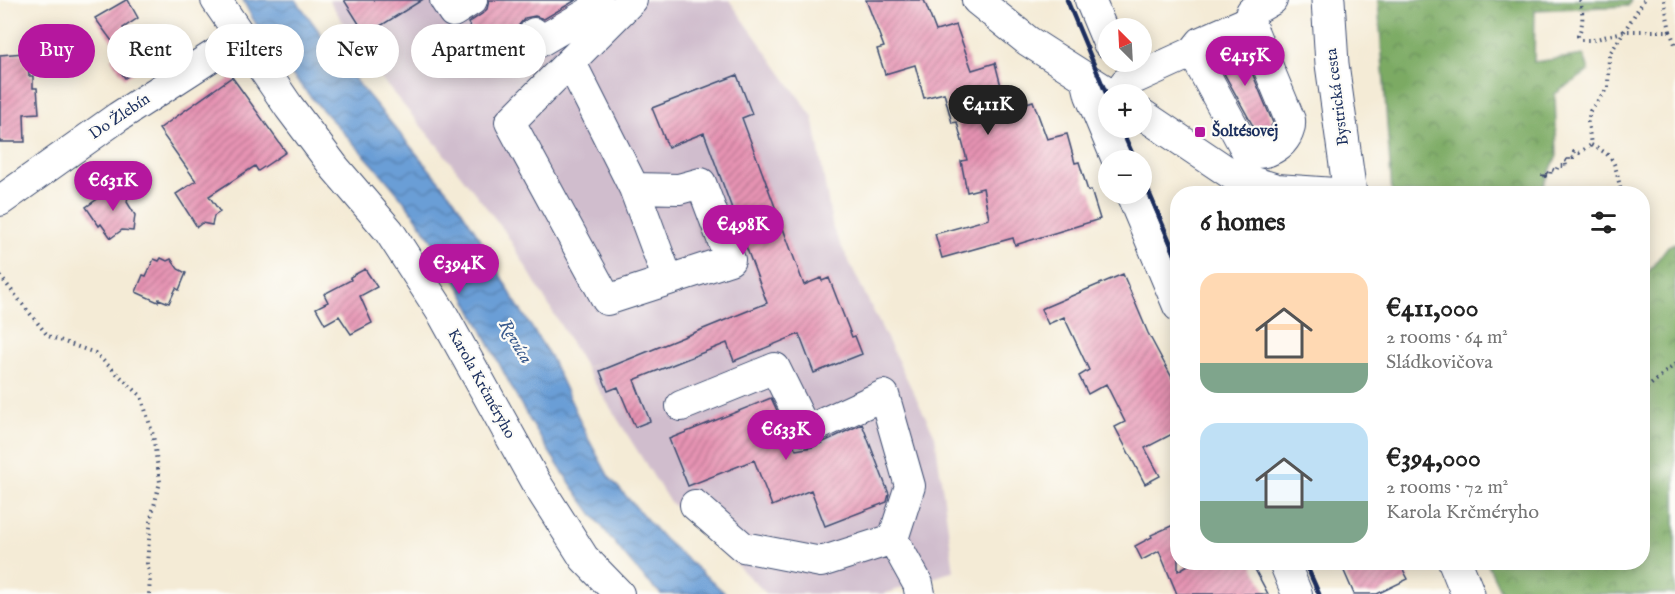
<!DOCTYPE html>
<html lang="en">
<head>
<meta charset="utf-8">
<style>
  body { margin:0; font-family:"IM FELL English",serif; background:#f2f2f2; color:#222; height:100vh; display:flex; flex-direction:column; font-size:22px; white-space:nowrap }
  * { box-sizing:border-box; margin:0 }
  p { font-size:20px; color:#767676 }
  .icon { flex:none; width:33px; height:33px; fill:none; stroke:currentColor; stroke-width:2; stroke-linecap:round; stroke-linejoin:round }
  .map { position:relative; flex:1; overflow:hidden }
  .sheet { position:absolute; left:1170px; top:186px; width:480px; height:384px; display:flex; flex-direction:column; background:#fff; border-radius:24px; box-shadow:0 3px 15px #0003 }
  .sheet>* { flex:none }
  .hud { position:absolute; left:18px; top:24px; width:570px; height:54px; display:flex; gap:12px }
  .needle { width:39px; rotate:336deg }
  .fabs { position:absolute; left:1098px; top:18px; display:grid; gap:12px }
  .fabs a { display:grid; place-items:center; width:54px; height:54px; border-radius:50%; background:#fff; box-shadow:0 3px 15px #0003; font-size:30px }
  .price { position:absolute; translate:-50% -51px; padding:0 14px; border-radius:21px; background:#b5179e; color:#fff; font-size:20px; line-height:39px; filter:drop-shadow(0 2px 3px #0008) }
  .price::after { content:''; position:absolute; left:50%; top:36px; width:18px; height:14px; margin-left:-9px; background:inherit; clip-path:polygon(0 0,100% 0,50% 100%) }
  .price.selected { background:#222; color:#fff }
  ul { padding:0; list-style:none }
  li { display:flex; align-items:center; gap:18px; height:150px; padding:0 30px }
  li span { display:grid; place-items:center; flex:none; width:168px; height:120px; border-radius:18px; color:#555 }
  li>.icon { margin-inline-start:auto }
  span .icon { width:72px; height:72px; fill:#fffc; stroke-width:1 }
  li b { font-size:26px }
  h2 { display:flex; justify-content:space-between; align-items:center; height:72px; padding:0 30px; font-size:26px }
  .chip { padding:0 21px; border-radius:27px; background:#fff; box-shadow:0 3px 15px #0003; font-size:21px; line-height:54px }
  .chip.selected { background:#b5179e; color:#fff }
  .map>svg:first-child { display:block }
  .industrial { fill:#d0bdcd }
  .forest { fill:url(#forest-crowns); stroke:#4b6c61; stroke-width:1.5 }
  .water { fill:url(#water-waves); stroke:#42669a; stroke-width:1.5 }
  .building { fill:url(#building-hatch) }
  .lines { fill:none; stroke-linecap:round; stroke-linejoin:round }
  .minor-casing { stroke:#3c4b70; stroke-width:32 }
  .major-casing { stroke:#3c4b70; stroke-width:35 }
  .path { stroke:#3c4b70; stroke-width:4; stroke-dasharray:1.5 4.5; stroke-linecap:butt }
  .minor { stroke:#fff; stroke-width:30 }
  .major { stroke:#fff; stroke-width:33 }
  .rail { stroke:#1b2f5e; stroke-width:4.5 }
  .poi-dot { fill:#b5179e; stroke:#fdfcf7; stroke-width:2 }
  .labels { text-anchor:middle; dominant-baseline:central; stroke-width:4.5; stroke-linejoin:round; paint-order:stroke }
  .street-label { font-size:16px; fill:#1b2f5e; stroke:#fdfcf7 }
  .poi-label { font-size:16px; font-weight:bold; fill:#1b2f5e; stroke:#fdfcf7; text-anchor:start }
  .water-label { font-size:18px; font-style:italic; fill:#3b5b8e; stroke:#fdfcf7 }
</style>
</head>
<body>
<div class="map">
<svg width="1675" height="594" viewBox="0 0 1675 594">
  <defs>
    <pattern id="forest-crowns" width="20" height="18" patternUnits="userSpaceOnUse" patternTransform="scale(1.5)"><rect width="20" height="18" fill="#7baa64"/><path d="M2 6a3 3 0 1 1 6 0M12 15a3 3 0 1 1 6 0" fill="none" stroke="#648b56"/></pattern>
    <pattern id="water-waves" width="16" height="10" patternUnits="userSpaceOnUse" patternTransform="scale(1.5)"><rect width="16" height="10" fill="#6a9ed6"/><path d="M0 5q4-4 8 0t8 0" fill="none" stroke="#5681b1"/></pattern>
    <pattern id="building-hatch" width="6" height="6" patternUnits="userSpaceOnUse" patternTransform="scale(1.5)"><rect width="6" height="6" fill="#e693b2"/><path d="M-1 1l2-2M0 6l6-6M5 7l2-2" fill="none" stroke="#ba7894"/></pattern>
  </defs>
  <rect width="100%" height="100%" fill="#fdfcf7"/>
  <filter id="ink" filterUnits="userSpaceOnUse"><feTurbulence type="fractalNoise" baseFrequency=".0167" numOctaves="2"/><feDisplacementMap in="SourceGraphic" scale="12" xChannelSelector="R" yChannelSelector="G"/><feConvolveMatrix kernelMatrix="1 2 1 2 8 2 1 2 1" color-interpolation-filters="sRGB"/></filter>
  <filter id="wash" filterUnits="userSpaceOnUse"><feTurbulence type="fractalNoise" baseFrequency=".008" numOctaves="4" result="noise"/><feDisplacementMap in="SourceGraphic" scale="24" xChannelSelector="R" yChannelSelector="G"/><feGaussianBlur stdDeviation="1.35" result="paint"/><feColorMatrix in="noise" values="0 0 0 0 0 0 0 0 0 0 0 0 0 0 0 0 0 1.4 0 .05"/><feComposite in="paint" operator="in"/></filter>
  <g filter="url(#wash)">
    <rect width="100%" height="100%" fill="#f4ebd6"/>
    <path class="industrial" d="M329,0H729L813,117L833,229L935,436L954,571L884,594H767L669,501L586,369L622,354L586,368L504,230L437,145L368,63Z"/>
    <path class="forest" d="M1378,0H1631L1628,6L1535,10L1534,62L1584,55L1589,71L1555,94L1557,156L1542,188H1582L1576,193H1392Z
      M1675,243V594H1502L1487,563L1642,562L1643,279L1668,246Z"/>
    <path class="water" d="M243,0H296L348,71L454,199L479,237L516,303L550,356L589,440L609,477L664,539L726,594H661C642,577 626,557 610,537C580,499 552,458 528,417C492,354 464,287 423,227C369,147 285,88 243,0Z"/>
    <g id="blocks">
      <path class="building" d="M126,0H128L138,18L123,28L147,63L125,78L111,59L120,52L95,18Z
        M344,0H422L366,35Z
        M489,0H576L544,19L535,16L525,18L519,25L517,32L518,38L489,56L468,23L482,14L487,9Z
        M866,0H924L936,31L956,25L972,70L995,63L1007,109L1033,101L1047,139L1067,134L1075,163L1079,162L1088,191L1091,190L1100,219L1015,245L1013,238L942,258L935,234L989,219L983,188L967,192L961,161L967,160L957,122L952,123L944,93L924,98L915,65L885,74L877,49L884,47Z
        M1240,44L1273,123L1269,130L1260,135H1258L1214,55Z
        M24,53L25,65H28L29,76H33V88H37L39,113L24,114L25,142H0V55Z
        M737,75L752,114L742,118L804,285L821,278L822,281L829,278L852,337L855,336L862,354L814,373L799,334L734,361L727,343L634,380L650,421L635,427L618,387L608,391L600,371L767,303L704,133L668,147L652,108Z
        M232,77L286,152L258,171L255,166L209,196L220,212L214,216L212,225L202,223L197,227L176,194L196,181L159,129Z
        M112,189L129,191L127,202L135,215L133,231L122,230L111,238L101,224L99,226L86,207Z
        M161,258L167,261L171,259L178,269L186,273L179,290L176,288L169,303L159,299L158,302L136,292L143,275L146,276L154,259L159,261Z
        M365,269L377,287L360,296L372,323L351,334L339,316L325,324L316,308L328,302L324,294L351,280L350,277Z
        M1123,274L1148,333L1178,389V431L1145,448L1160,476L1145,484L1115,427L1125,422L1106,384L1088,394L1079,376L1089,370L1064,317L1048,324L1041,309Z
        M771,398L796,450L813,447L862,424L889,494L887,502L825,526L811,490L772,506L754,460L688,486L669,439Z
        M1178,523V571L1193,562H1251L1268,594H1177L1159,551L1142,560L1135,546L1152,537L1151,535Z
        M1340,562H1399L1408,579L1377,594H1354Z"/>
    </g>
  </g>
  <g filter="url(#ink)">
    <use href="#blocks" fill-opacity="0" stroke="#3c4b70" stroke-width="1.5"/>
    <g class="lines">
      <defs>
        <path id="minor" d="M216,0L289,107L335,168L389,231L442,313L535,481L584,558L619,594
          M445,0L453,12L472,0
          M632,0L510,122L607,300L730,260L701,183L679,189L634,188L668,280
          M977,0L1028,41L1111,94
          M1090,0L1108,43
          M1249,21L1251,12L1272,0
          M534,33L539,42L590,12L598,0
          M571,63L634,188
          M1086,78L1090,95L1117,160
          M1125,83L1193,52L1201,42L1249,21L1290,120C1292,142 1266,160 1246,150L1193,52
          M1142,114L1234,176L1277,189L1349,194
          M1131,194L1178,306
          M0,201L118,117L242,37
          M681,406L775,368L806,431L884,395L910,486L893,539L918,584L920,594
          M695,505L743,547L821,562L893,539
          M1284,562L1297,594"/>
        <path id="major" d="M1328,0L1332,64L1350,194
          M1455,562L1468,594"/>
      </defs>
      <use href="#minor" class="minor-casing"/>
      <use href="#major" class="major-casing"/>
      <path class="path" d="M1580,0C1583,13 1584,23 1578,36L1581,40H1593L1626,31H1670L1664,0
        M1670,31L1675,44
        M1543,176V173L1545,176V172L1550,175L1551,169L1556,171L1558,166H1566L1565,160L1569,162V157L1573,158L1574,152L1579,153L1591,145
        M1622,194C1614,167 1619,157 1591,145L1588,122L1590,111L1608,87L1609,55L1644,0
        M0,276L48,336L95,353L141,396L153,435L160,482L151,518L147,563L150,577L149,594
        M1642,392L1675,364"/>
      <use href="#minor" class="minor"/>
      <use href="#major" class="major"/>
      <path class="rail" d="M1067,0L1108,98
        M1121,128L1135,160
        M1142,176L1178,261
        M1305,562L1319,594"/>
    </g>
  </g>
  <rect class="poi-dot" x="1194" y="126" width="12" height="12" rx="3"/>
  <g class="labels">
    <g class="street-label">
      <text transform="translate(1338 97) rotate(-97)">Bystrická cesta</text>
      <text transform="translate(120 117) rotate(-34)">Do Žlebín</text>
      <text transform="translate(481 384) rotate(61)">Karola Krčméryho</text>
    </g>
    <g class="poi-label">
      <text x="1212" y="132">Šoltésovej</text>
    </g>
    <g class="water-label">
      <text transform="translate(515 342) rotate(59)">Revúca</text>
    </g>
  </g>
</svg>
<div class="fabs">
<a><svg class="needle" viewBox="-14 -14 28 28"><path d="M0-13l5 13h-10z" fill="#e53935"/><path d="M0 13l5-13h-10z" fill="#767676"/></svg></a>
<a>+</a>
<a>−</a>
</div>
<b class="price" style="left:1245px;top:87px">€415K</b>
<b class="price selected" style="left:988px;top:136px">€411K</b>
<b class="price" style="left:113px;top:212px">€631K</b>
<b class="price" style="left:743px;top:256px">€498K</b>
<b class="price" style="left:459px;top:295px">€394K</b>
<b class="price" style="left:786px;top:461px">€633K</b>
<div class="hud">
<a class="chip selected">Buy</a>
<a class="chip">Rent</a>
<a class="chip">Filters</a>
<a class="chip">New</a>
<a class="chip">Apartment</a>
</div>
<section class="sheet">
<h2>6 homes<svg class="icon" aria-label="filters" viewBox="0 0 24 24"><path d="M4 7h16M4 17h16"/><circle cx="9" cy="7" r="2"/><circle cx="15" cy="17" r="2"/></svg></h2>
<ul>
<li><span style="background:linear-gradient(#ffd9b3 75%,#7fa58c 0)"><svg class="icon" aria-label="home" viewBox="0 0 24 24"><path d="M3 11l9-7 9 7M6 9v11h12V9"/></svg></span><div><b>€411,000</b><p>2 rooms · 64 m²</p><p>Sládkovičova</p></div></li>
<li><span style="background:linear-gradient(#bfe0f5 65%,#7fa58c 0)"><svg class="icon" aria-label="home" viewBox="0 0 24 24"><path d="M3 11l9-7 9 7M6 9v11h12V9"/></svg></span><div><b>€394,000</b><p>2 rooms · 72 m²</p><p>Karola Krčméryho</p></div></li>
</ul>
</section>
</div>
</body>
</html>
